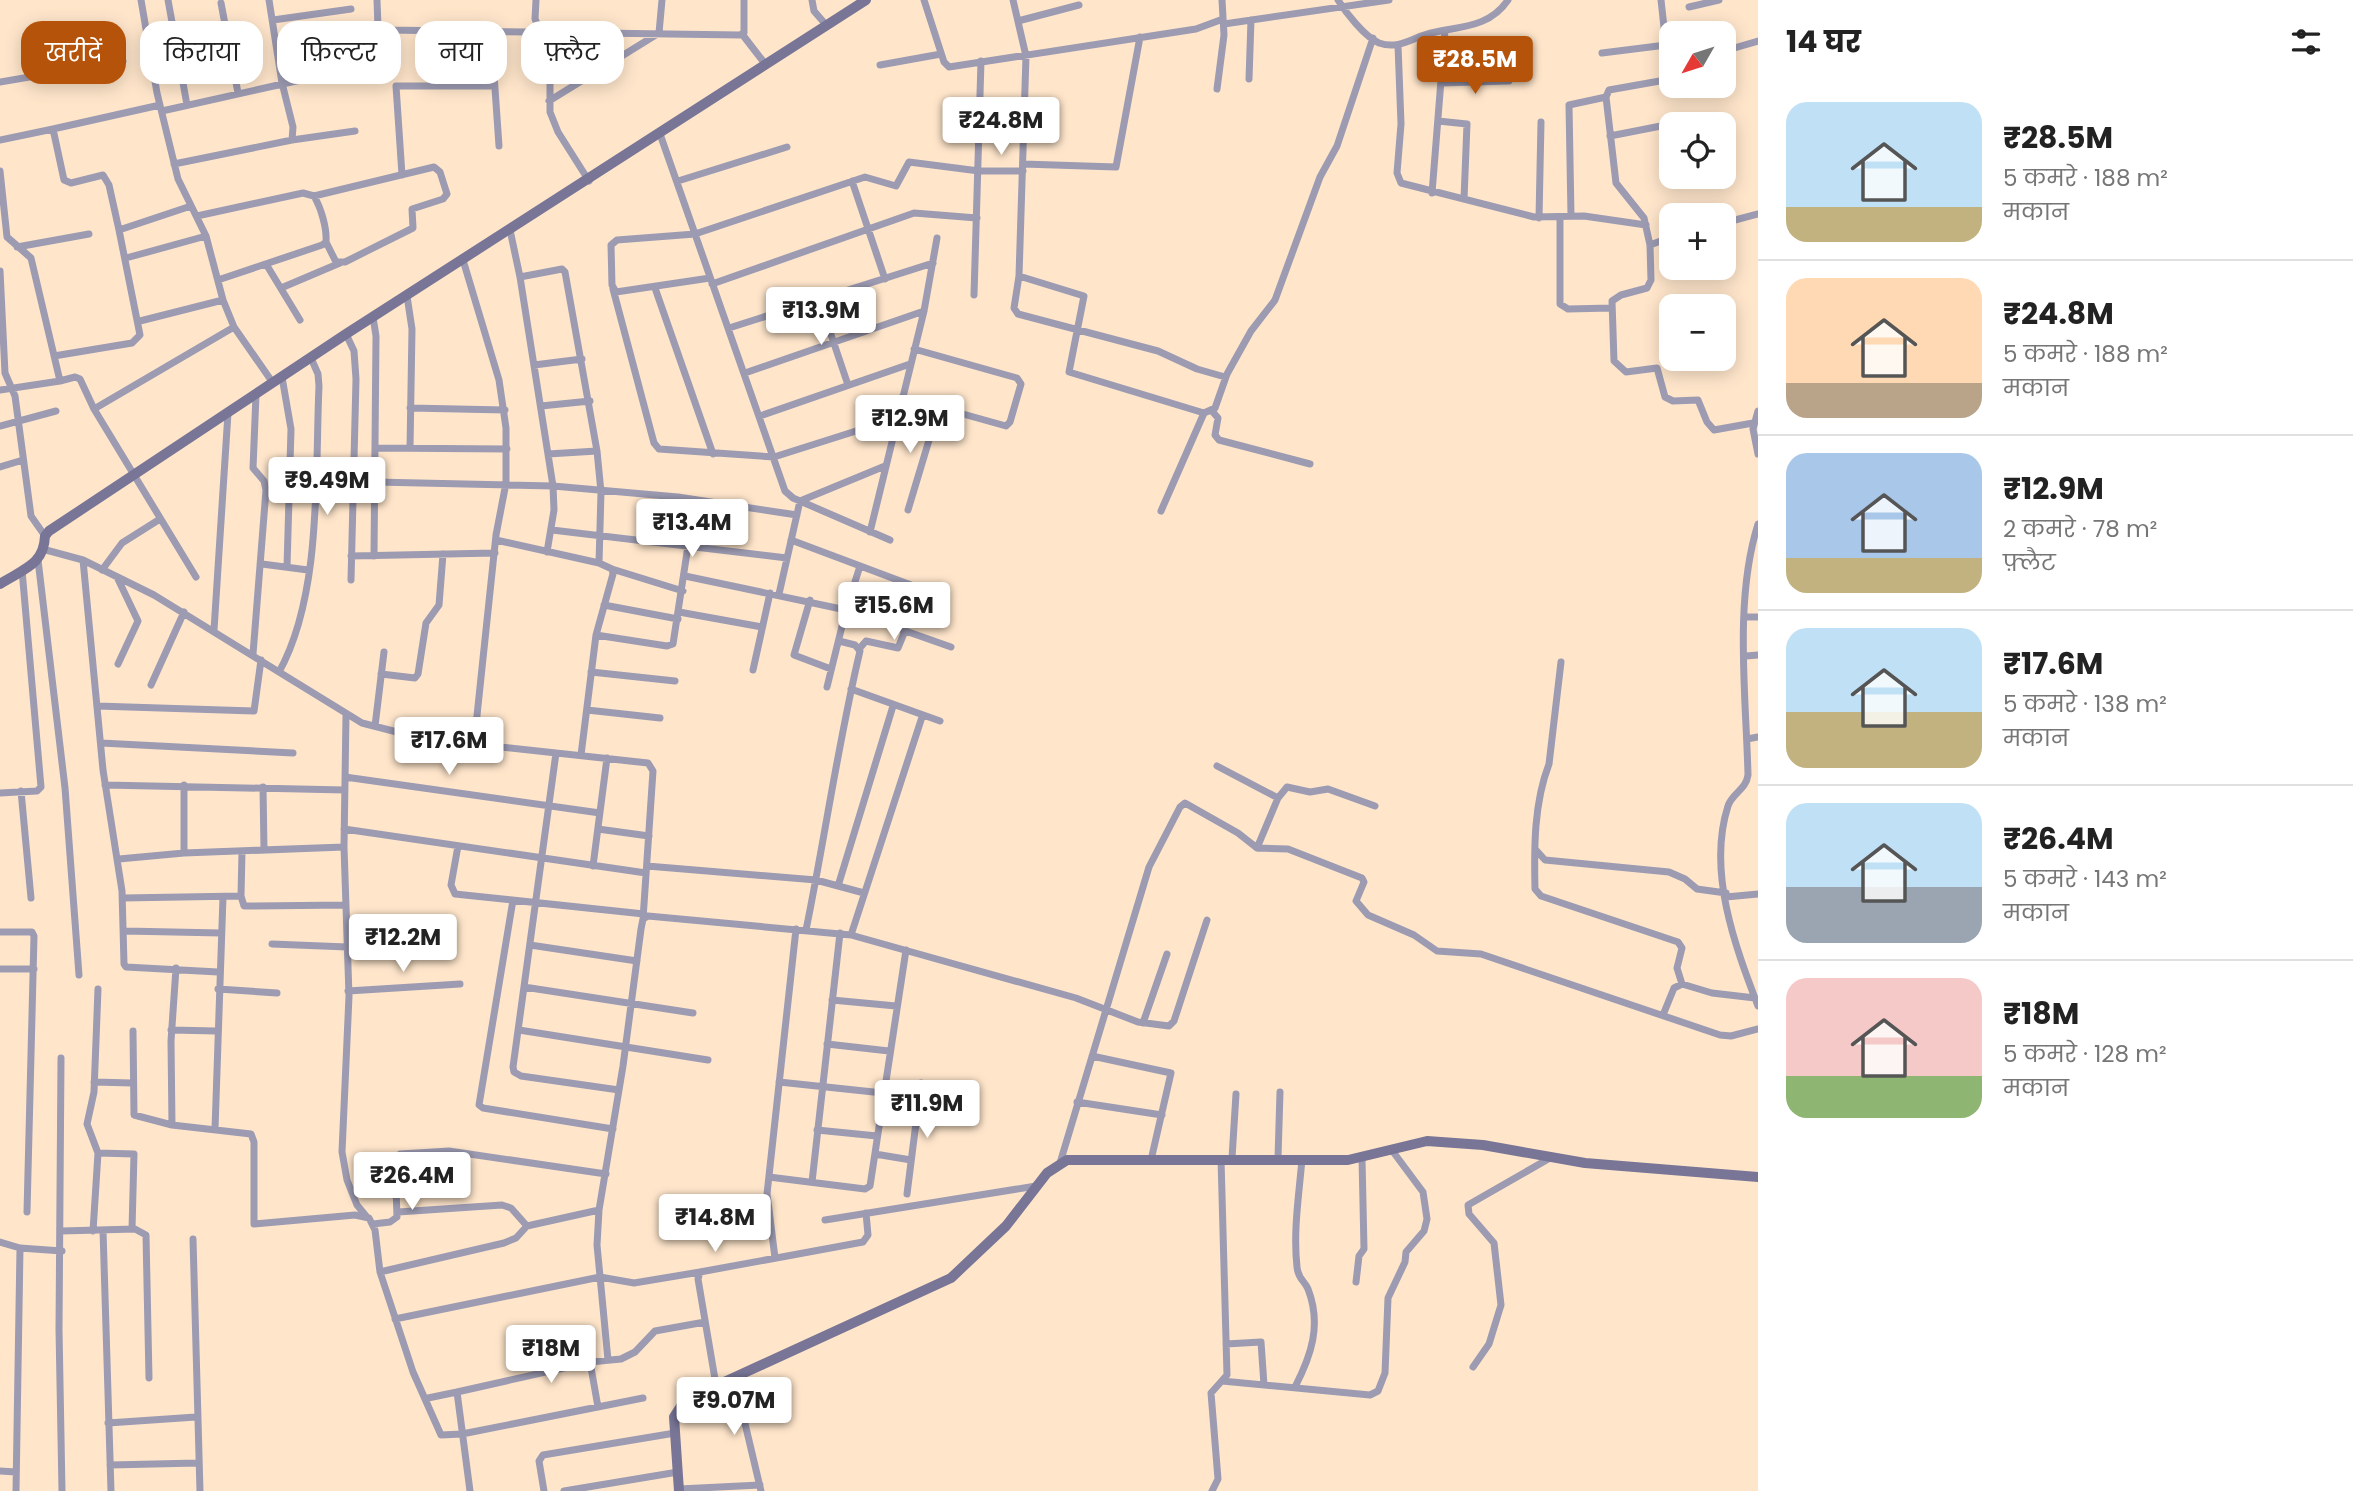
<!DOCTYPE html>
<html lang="hi">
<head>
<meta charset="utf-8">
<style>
  body { margin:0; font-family:Poppins,"Noto Sans Devanagari",sans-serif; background:#f2f2f2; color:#222; height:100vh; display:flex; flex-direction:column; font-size:26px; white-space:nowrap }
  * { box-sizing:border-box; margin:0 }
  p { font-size:23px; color:#767676 }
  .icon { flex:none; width:38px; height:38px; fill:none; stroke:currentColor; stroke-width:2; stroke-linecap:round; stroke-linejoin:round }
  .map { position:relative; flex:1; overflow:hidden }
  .drawer { display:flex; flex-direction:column; background:#fff; width:595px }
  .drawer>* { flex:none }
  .top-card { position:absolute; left:21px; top:21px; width:665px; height:63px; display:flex; gap:14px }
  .needle { width:46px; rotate:231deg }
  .controls { position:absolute; left:1659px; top:21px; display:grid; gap:14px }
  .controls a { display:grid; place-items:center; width:77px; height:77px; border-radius:14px; background:#fff; box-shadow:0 4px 18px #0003; font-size:35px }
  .price { position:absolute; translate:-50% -60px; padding:0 16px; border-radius:7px; background:#fff; color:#222; font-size:23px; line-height:46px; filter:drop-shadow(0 2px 4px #0008) }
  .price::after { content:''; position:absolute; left:50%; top:42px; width:21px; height:16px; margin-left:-10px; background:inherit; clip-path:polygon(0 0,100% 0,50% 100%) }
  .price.on { background:#b45309; color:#fff }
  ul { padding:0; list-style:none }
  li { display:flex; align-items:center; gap:21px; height:175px; padding:0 28px }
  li+li { border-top:2px solid #e0e0e0 }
  li span { display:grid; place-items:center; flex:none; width:196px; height:140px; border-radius:21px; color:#555 }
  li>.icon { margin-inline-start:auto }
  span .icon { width:84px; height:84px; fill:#fffc; stroke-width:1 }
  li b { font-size:30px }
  h2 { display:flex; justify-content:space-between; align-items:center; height:84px; padding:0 28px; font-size:30px }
  .pill { padding:0 24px; border-radius:21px; background:#fff; box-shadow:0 4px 18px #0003; font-size:24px; line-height:63px }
  .pill.on { background:#b45309; color:#fff }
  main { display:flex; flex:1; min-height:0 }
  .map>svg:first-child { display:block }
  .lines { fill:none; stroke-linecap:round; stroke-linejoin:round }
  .street { stroke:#9d9bb2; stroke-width:7 }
  .secondary { stroke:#787596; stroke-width:10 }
</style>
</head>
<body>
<main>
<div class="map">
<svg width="1758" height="1491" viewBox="0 0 1758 1491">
  <rect width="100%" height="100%" fill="#ffe6cb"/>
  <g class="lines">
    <path class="street" d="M141,0L157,93L178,179L206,236L223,300L234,327L273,383
      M168,0L187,105
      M377,0L378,27L386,30L740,35L744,33V0
      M536,0L535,19L550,52V112L558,132L589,181
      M812,0L814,11L827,26
      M924,0L944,62L949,67L1196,29L1223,19
      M1013,0L1026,56L1019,276L1084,296L1069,372L1204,413L1215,408L1227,374L1251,331L1275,300L1320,177L1337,146L1373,38
      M1338,0C1346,13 1365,37 1379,43C1400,50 1413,37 1431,33C1460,26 1489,28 1508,0
      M221,3L238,93
      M1689,7L1719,0
      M273,20L351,9
      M1018,21L1079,5
      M1224,24L1389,0
      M491,31L499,146
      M742,34L766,65
      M1398,45L1401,124L1397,173L1401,183L1534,217L1584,216L1646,225
      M1724,51L1758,41
      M1602,53L1666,45L1661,0
      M880,65L941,54
      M1249,79L1251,20
      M0,82L123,61
      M1441,83L1509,81
      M1217,89L1224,35L1222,0
      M549,101L659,33L662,0
      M162,111L359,67
      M1438,121L1467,124L1464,199
      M1672,124L1691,121
      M53,129L160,105
      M660,134L785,491L793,498L890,540
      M1610,136L1671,124
      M0,140L53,129L64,180L71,183L103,175L109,185L119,230L191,206
      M292,140L355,131
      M174,164L292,140L293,127L282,83L269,0
      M1023,164L1116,167L1140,37
      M0,171L7,237L31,258L60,381L75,377L80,379L94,409L196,577
      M402,175L396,86H493
      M678,181L787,147
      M852,181L885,279
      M1432,193L1445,30
      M314,196L434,167L440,172L447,194L443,199L412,209L413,228L345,262H336L326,242
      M197,216L303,193L314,196C321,208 327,228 326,242L322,245L218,280
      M1571,216L1569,105L1606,97
      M1539,218L1541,122
      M1560,218V304L1568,309L1611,308
      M1724,223L1758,214
      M510,230L520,277L553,486L554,510L547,552
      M1671,237L1650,245L1651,280L1647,288L1621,295L1612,301L1614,361L1626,372L1657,368L1665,397L1673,401L1698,400L1707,422L1714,430L1753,423
      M1650,245L1644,218L1616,183L1606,97L1609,90L1671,79
      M17,247L89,234
      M126,258L206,236
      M463,260L499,380L506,428V483L496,535L474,744
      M266,264L300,320
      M0,271L5,373L15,396L31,516L45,536
      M1019,276L1014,308L1018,314L1158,351L1197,369L1225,377
      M520,277L562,269L565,272L597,451L601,492L599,563L612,569L613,574L596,635L581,755
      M710,278L616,292L612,285L611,245L617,240L695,234L865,177L896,186L909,162L979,171H1023
      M712,284L914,213L977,218
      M281,288L340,263
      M655,288L713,454
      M613,289L654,443L659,449L774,457L897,418
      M974,295L981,61
      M407,296L412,329L410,448
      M819,299L848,385
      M373,317L376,336L374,556
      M140,321L223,300
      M729,328L933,263
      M346,334L354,351L356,379L351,580
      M54,356L132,343L140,335L119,230
      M534,365L582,359
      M745,373L924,311
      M282,377L291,429L287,567
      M0,390L60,381
      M902,397L1006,426L1010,422L1021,384L1017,378L914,349
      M541,406L590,401
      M410,408L505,410
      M94,409L234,327
      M1212,411L1218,418L1215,435L1219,440L1310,464
      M1758,411L1753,429L1758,454
      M760,416L910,364
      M0,426L56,411
      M375,448L507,449
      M548,454L597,451
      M0,467L23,460
      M375,482L553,486L678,497L797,515
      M908,510L939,407
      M1161,511L1204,413
      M1758,524C1734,600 1746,695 1748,775C1746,790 1732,793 1728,806C1707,871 1735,946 1758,1006
      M552,530L787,558
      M870,532L924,311L937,238
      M496,540L599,563
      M791,540L911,585
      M46,550L83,560L154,595L362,723L397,732L474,744L648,763L653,771L643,919
      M351,556L495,553
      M38,560L65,788L79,975
      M83,560L103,770L122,891L124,964L126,967L218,972
      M262,564L308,570
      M860,566L846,610L951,647
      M612,569L683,591
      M102,570L122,543L160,519
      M685,576L846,610L827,687
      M117,577L138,621L118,664
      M779,594L800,501L885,466
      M810,600L794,655L831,669
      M604,605L678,619
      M679,612L762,627
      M1745,617H1758
      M214,630L228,413
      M596,635L667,646L673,644L695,500
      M859,649L866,641L898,648L905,631
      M253,654L266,490L264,481L253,468L256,395
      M1746,656L1758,655
      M1561,662L1549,764C1534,803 1534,847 1535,889L1541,896L1678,942L1682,948L1677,968L1682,984
      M753,670L770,593
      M279,672C322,595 315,474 319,386L318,374L311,358
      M591,672L675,681
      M381,674L415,678L418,674L426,623L439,605L443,554
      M151,685L184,612
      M851,689L940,721
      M97,706L254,711L261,660
      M587,710L660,718
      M346,715L344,847L349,996L342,1152L347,1180L357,1205L366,1216
      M375,726L384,652
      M1747,739L1758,737
      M101,743L293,753
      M556,753L513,1067L514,1072L521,1076L619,1090
      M1217,766L1278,798L1257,848
      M345,777L600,813
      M105,785L345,790
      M184,785V853
      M263,787L264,850
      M21,791L31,898
      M0,793L37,791L41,787L22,570
      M1278,798L1287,787L1310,792L1328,789L1375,806
      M344,829L646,873
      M598,829L649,836
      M458,846L451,885L455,894L644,914
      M1535,849L1545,860L1669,872L1685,879L1697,889L1726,893
      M242,852L241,896L244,906L346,905
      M119,859L184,853L344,847
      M593,866L607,758
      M647,866L816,880L864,893
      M838,886L893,706
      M1726,897L1758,894
      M123,898L241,896
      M513,900L479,1105L483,1108L613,1129
      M806,930C825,837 838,743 860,651L855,645L839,641
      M125,931L221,933
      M0,932H32L34,936L27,1212
      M851,935L922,717
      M272,944L347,947
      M530,945L637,961
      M0,969H34
      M524,987L693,1013
      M218,989L277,993
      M348,991L460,984
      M832,1000L896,1006
      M1663,1015L1674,988L1682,984L1712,993L1755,998
      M1143,1023L1167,954
      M171,1030L216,1031
      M519,1030L708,1060
      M133,1031L134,1115L172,1125L251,1134L254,1142V1224L355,1215L369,1218L375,1230L380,1272L413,1372L441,1435L462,1434L643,1398
      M827,1044L889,1051
      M1092,1056L1171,1073L1151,1160
      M61,1058L59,1329L62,1491
      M94,1082L132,1083
      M779,1082L883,1093
      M1077,1102L1162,1115
      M172,1125L171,1041L176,968
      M215,1129L223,897
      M817,1130L877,1136
      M98,1153L134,1154L132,1229
      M875,1154L911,1160
      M1232,1158L1236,1094
      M1278,1158L1280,1092
      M1060,1163L1149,867L1180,807L1185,803L1238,833L1257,848L1288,849L1362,878L1364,882L1356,901L1368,915L1414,935L1437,951L1481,954L1720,1035L1731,1036L1758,1029
      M769,1177L865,1189L870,1186L906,950
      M812,1182L840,933
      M907,1194L921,1083
      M599,1210L597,1245L608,1360
      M398,1212L502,1205L511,1208L527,1226
      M825,1220L1036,1186
      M373,1224L390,1222L397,1217L395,1159L400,1154L449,1151L606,1174
      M103,1230L111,1491
      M61,1231L135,1229L146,1235L149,1378
      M93,1231L98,1153L87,1124L94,1092L98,989
      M193,1239L200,1491
      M0,1242L20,1248L62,1251
      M775,1258L767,1194L796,929
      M380,1272L504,1243L516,1238L527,1226L599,1210L623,1066L641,929L643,919L648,916L851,935L1076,998L1138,1022L1169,1026L1174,1021L1207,920
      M1356,1282L1359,1256L1364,1249L1362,1158
      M395,1319L600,1277L634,1283L700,1272
      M1226,1344L1261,1342L1264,1385
      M590,1362L598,1407
      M1473,1367L1489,1344L1501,1305L1494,1243L1469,1214L1468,1205L1550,1158
      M734,1377L761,1491
      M1222,1381L1370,1395L1378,1391L1385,1373L1388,1298L1405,1262L1406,1252L1424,1231L1427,1219L1423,1192L1391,1149
      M716,1385L698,1279L700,1272L863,1242L868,1235L866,1213
      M1295,1387C1311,1356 1322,1325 1308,1289C1304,1280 1298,1279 1297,1267C1293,1231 1299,1195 1302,1159
      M428,1398L457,1392
      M108,1423L196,1417
      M110,1465L198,1463
      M0,1471L16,1472
      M679,1489L760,1485
      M16,1491L20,1248
      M470,1491L457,1392L590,1362L621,1359L635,1352L655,1331L705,1322
      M544,1491L539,1461L543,1455L675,1433
      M564,1491L678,1472
      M1212,1491L1218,1479L1211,1393L1227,1375L1221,1159"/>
    <path class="secondary" d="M0,584C23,569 44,565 45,536L49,531L346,334L866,0
      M679,1491L674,1417L685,1400L951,1278L1006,1226L1047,1173L1067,1160H1348L1427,1141L1483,1145L1585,1163L1758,1177"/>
  </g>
</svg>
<div class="controls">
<a><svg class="needle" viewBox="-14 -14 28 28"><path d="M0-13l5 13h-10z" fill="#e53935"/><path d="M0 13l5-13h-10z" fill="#767676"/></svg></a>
<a><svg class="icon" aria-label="locate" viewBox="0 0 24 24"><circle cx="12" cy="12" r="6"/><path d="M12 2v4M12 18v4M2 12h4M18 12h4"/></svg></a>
<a>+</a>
<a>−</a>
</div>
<b class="price on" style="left:1475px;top:96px">₹28.5M</b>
<b class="price" style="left:1001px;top:157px">₹24.8M</b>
<b class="price" style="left:821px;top:347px">₹13.9M</b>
<b class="price" style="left:910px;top:455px">₹12.9M</b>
<b class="price" style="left:327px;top:517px">₹9.49M</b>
<b class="price" style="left:692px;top:559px">₹13.4M</b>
<b class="price" style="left:894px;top:642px">₹15.6M</b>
<b class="price" style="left:449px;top:777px">₹17.6M</b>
<b class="price" style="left:403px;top:974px">₹12.2M</b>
<b class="price" style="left:927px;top:1140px">₹11.9M</b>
<b class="price" style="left:412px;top:1212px">₹26.4M</b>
<b class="price" style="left:715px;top:1254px">₹14.8M</b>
<b class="price" style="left:551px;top:1385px">₹18M</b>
<b class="price" style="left:734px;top:1437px">₹9.07M</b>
<div class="top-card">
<a class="pill on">खरीदें</a>
<a class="pill">किराया</a>
<a class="pill">फ़िल्टर</a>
<a class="pill">नया</a>
<a class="pill">फ़्लैट</a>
</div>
</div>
<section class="drawer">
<h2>14 घर<svg class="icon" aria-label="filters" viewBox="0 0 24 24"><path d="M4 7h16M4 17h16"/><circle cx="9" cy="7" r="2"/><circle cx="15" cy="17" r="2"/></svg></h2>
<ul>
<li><span style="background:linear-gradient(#bfe0f5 75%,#c2b280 0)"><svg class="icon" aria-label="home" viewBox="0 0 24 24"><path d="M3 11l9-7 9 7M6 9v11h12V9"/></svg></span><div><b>₹28.5M</b><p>5 कमरे · 188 m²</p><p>मकान</p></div></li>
<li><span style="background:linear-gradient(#ffd9b3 75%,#b9a48a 0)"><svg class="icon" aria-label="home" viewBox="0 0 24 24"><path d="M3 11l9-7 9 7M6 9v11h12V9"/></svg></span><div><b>₹24.8M</b><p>5 कमरे · 188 m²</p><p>मकान</p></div></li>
<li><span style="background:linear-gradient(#a9c7e8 75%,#c2b280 0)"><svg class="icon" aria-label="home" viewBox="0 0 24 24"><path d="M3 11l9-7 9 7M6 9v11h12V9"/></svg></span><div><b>₹12.9M</b><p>2 कमरे · 78 m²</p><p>फ़्लैट</p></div></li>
<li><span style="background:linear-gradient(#bfe0f5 60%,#c2b280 0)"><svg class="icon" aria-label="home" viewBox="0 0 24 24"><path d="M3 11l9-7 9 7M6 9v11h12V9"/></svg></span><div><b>₹17.6M</b><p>5 कमरे · 138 m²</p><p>मकान</p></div></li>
<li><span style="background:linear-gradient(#bfe0f5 60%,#9aa5b1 0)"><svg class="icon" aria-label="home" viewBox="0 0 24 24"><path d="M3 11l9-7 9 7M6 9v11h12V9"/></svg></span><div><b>₹26.4M</b><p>5 कमरे · 143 m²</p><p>मकान</p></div></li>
<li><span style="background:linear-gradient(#f6c9c9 70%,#8fb573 0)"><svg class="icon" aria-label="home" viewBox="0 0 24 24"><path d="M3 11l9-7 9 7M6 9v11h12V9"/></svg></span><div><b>₹18M</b><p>5 कमरे · 128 m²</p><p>मकान</p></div></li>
</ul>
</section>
</main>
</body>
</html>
